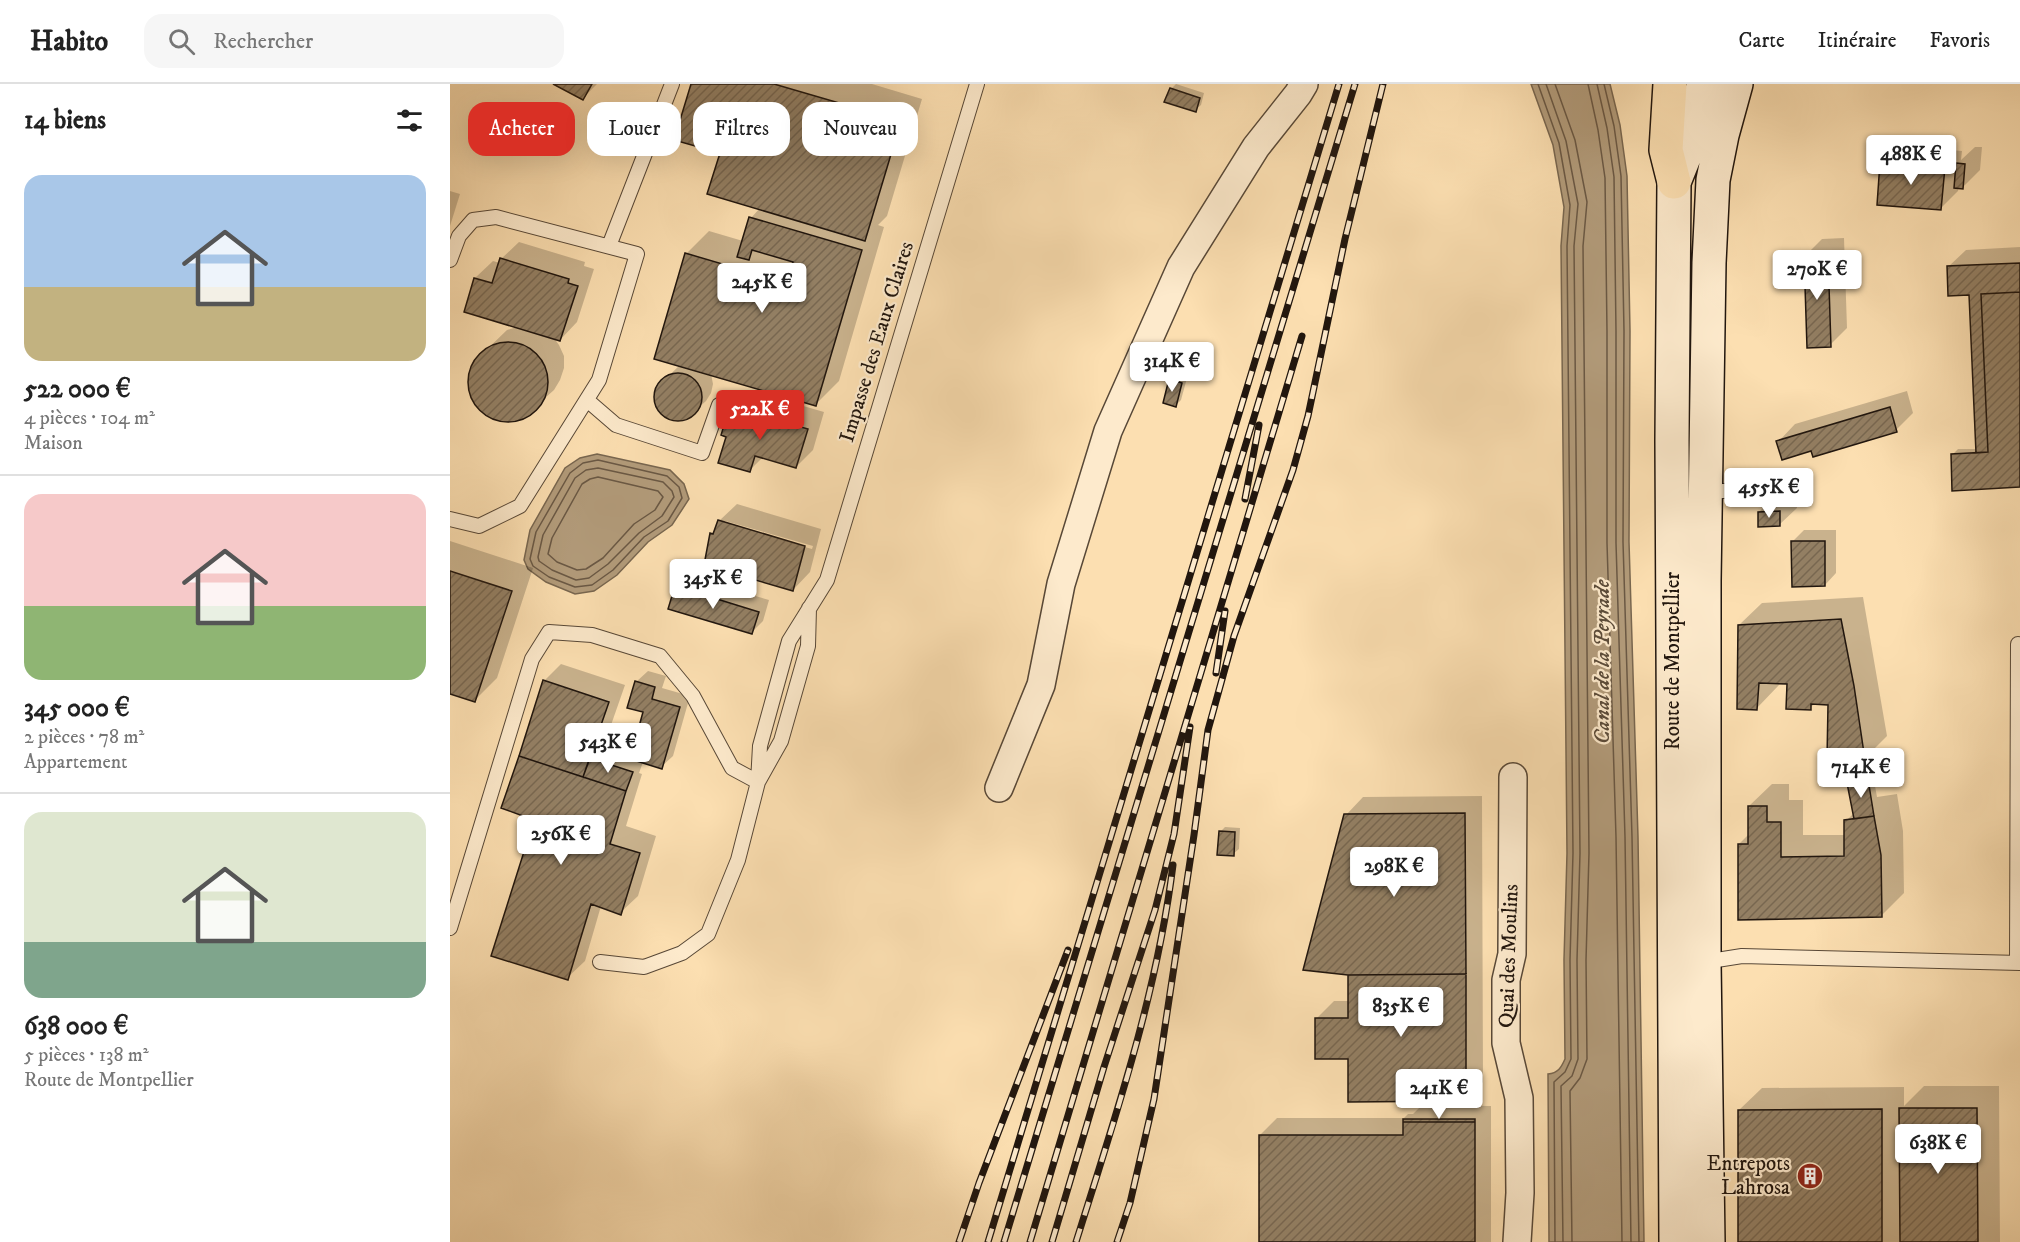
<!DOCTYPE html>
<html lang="fr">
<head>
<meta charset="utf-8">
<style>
  body { margin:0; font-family:"IM FELL DW Pica",serif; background:#f6f6f6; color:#222; height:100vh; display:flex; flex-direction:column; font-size:22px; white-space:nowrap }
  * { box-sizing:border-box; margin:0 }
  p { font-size:20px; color:#767676 }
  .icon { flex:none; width:33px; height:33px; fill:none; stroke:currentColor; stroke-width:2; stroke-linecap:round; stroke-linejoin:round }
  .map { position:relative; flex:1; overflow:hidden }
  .details { display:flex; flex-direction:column; background:#fff; width:450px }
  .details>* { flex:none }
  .top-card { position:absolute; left:18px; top:18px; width:570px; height:54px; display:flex; gap:12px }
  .price { position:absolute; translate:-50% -51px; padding:0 14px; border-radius:6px; background:#fff; color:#222; font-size:20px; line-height:39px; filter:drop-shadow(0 2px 3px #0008) }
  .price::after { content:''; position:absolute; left:50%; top:36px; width:18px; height:14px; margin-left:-9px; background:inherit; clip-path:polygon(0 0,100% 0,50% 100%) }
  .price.on { background:#d93025; color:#fff }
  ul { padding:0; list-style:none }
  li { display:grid; align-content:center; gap:12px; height:318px; padding:0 24px }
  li+li { border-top:2px solid #e0e0e0 }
  li span { display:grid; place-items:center; height:186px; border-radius:18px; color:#555 }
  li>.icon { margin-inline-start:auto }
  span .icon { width:108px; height:108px; fill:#fffc; stroke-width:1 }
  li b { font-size:26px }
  h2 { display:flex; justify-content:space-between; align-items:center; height:72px; padding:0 24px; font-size:26px }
  .chip { padding:0 21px; border-radius:18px; background:#fff; box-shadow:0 6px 24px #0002; font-size:21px; line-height:54px }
  .chip.on { background:#d93025; color:#fff }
  header { display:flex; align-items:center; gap:36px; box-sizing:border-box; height:84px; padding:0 30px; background:#fff; border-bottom:2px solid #e0e0e0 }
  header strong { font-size:28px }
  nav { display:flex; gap:33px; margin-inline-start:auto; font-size:21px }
  .search { width:420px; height:54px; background:#f6f6f6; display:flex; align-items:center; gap:15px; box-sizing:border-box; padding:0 21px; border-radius:18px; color:#767676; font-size:22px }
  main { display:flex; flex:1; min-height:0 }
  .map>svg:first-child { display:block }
  .water { fill:#b29b7a; stroke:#78664f; stroke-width:1.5 }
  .shadow { fill:#0003; fill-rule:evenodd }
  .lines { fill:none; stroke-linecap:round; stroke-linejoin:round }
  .shore { stroke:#6a5844; stroke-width:1.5 }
  .building { fill:url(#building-hatch); stroke:#21160e; stroke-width:1.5 }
  .lane-casing { stroke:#584837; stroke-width:16 }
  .street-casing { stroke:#584837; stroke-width:30 }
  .secondary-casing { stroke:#21160e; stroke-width:36 }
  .primary-casing { stroke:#21160e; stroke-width:36 }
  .lane { stroke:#fdeacc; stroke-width:14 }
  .street { stroke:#fdeacc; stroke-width:27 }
  .secondary { stroke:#fdeacc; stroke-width:33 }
  .primary { stroke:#fcdfb1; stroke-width:33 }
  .rail-casing { stroke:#21160e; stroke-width:7 }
  .rail { stroke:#fdeacc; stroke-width:4.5; stroke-dasharray:14; stroke-linecap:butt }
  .labels { text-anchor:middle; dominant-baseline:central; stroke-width:4.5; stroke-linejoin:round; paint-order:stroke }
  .street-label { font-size:21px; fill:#21160e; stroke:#fdeacc }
  .poi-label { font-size:21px; fill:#21160e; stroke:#fdeacc; text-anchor:end }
  .water-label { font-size:22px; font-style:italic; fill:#5b4b39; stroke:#fdeacc }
</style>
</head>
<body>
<header>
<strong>Habito</strong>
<div class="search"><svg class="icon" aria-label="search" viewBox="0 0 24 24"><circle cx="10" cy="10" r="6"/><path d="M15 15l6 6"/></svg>Rechercher</div>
<nav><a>Carte</a><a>Itinéraire</a><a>Favoris</a></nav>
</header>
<main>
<section class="details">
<h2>14 biens<svg class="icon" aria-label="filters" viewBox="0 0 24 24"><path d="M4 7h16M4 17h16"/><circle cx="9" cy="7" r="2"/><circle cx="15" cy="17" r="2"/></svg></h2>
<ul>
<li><span style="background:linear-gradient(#a9c7e8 60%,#c2b280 0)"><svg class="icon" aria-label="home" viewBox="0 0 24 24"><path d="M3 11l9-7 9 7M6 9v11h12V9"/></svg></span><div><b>522 000 €</b><p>4 pièces · 104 m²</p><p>Maison</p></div></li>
<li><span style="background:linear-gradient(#f6c9c9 60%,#8fb573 0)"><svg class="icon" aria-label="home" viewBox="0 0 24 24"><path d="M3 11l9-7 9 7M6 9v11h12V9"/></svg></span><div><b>345 000 €</b><p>2 pièces · 78 m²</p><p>Appartement</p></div></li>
<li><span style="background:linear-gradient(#dfe7d0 70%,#7fa58c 0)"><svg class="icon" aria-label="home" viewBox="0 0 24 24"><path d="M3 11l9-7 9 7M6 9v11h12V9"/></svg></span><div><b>638 000 €</b><p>5 pièces · 138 m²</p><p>Route de Montpellier</p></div></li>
</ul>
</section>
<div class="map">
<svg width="1570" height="1158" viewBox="0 0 1570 1158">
  <defs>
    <pattern id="building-hatch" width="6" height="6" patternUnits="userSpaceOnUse" patternTransform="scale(1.5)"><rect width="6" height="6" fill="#937f63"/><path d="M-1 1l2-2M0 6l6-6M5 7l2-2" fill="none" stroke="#786750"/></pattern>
  </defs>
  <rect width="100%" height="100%" fill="#fcdfb1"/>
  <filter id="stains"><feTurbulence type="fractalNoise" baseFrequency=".00333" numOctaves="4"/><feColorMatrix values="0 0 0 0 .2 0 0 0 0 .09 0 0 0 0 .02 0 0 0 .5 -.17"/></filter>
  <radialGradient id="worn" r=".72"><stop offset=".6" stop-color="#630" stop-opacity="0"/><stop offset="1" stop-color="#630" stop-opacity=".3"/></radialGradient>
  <path class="water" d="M1081,0H1160L1170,41L1177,92L1180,247L1179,458L1188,753L1194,1158H1099L1098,990C1108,989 1111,984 1115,975L1114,876L1117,769L1111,162L1114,123L1103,61Z
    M147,370L220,386L234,400L239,415L222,441L198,458L167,491L144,507L125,510L96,498L78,485L74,476L80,446L115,384L130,374Z"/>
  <path class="shadow" d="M106,0H147L133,14Z
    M242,0H422L472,15L437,132L428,141L434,143L389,297L366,320L261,290L263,300L261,309L256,317L237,334L228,336L219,334L211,329L207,322L205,313L206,304L230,281L236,170L259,147L293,157L301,134L310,124L272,68Z
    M726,0L754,9L751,21L745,26L721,5Z
    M1449,61L1512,67L1511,76L1525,63H1532L1530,86L1513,103H1509L1508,107L1491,124L1432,79Z
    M0,107L10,110L0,142Z
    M1394,154L1397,244L1380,261L1355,172L1372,155Z
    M69,158L135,178L134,182L144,185L127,238L110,256L104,254L109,261L114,272V284L110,296L104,306L76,331L65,336H53L41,333L31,326L24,316L20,305L19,293L23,282L30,272L57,246L67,243L16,227L25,194L43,177L50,179L51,175Z
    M1570,163V402L1502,371L1508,365H1527L1520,209L1498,183L1516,166Z
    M726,291L737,294L731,316L726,321L720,296Z
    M298,306L374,328L363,366L346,383L313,373L300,386L278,352L281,324Z
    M1457,307L1463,329L1446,346L1362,366L1328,358L1345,340Z
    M1326,411H1346L1347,424L1329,441L1309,428Z
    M287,420L371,445L360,488L343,506L261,450L267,444L269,437ZM275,437L363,462L362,465L275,440Z
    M1354,446H1386V489L1375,501L1342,458Z
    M0,457L83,484L47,594L25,616L0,609Z
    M238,492L319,516L313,537L301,549L227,503Z
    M1413,513L1437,652L1415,674L1380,619H1365L1360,624L1339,599L1330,598L1329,601L1307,624L1289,541L1312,519Z
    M111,580L175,601L153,664L182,673L195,627L186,598L198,587L216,592L212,604L240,612L223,672L211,683L193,678L189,689L192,690L176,742L206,752L188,812L170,829L151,822L135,877L117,894L86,736L94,597Z
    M1423,691L1427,713L1447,710L1453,747L1454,809L1431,832L1289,760L1299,750V722L1322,700H1339V716H1353V751H1396V737L1404,729L1399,699L1404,694Z
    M1032,712L1033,998L1016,1016L899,973L867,934L884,917H900L896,731L913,713Z
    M775,743L790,744L789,765L783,770L770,748Z
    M1474,1002H1549L1550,1158H1290L1289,1026L1312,1004L1454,1003V1022Z
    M972,1021L1041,1022V1158H811L810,1051L827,1034H954L958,1030H963Z"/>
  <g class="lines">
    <path class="shore" d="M1088,0L1109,59L1120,121L1117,162L1123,769L1120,876L1121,975L1115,988L1104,998L1105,1158
      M1096,0L1116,57L1128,120L1124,162L1130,769L1127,876L1128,975L1122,992L1111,1002L1113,1158
      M1105,0L1125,56L1137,118L1133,162L1139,769L1136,876L1137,975L1130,994L1120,1007L1122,1158
      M1138,0L1148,46L1155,94L1157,247V459L1166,753L1172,1158
      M1147,0L1157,44L1164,93L1166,247V459L1175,753L1181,1158
      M1154,0L1164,42L1171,92L1174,247L1173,458L1182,753L1189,1158
      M148,376L217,392L229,403L232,414L218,437L194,453L163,486L142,501L125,503L99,493L83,482L80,475L86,448L120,389L133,379Z
      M148,384L213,398L222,407L224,413L212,432L189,449L158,480L139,494L126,496L102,486L89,477L88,473L93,451L125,394L136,386Z
      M148,393L208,407L213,413L205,426L184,440L153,474L136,485L127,486L107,478L98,470L102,454L132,400L140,395Z"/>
  </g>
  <path class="building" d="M103,0H142L133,16Z
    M241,0H324L451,37L415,157L257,110L270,69L224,56Z
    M720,4L750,14L746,28L714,18Z
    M1430,78L1495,83L1491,126L1427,121Z
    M1506,79L1515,80L1513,105L1504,104Z
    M299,133L412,166L366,322L204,275L235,169L337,199L343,178L302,166L299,176L287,173Z
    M1354,171H1378L1381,263L1357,264Z
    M50,174L119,195L118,199L128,202L110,257L14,228L24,194L42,199Z
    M1570,179V208L1531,210L1538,368L1526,369L1519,211L1498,212L1497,182Z
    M1570,208V403L1502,407L1501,370L1538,368L1531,210Z
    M18 298a40 40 0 1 1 80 0a40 40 0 1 1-80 0Z
    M204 313a24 24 0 1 1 48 0a24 24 0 1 1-48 0Z
    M719,295L732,299L726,323L713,319Z
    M280,323L358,345L346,384L305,372L300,388L268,379L276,353L271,351Z
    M1440,323L1447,348L1363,373L1361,367L1332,376L1326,357Z
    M1330,427V442L1308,443V428Z
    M268,436L355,462L343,507L254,481L260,449L263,450Z
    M1341,457H1375V502L1342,503Z
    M0,487L62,507L25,618L0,610Z
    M225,502L309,528L302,550L218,525Z
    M1391,535L1404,602L1415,676L1377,674L1378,621L1361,620V626L1336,625L1337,600L1309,599L1307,626L1287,625L1288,541Z
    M93,596L159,618L133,693L69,672Z
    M185,597L205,603L202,615L230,623L212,685L180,675L193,628L177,624Z
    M69,672L176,707L160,760L190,769L171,831L141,820L118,896L41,872L84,736L51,724Z
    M140,674L183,688L176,707L133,693Z
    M1418,695L1424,732L1404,735L1397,699Z
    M1298,722H1317V738H1331V773L1394,772V736L1424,732L1431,771L1432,833L1288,836V760H1298Z
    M1015,729L1016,890L898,891L853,886L894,730Z
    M769,747L785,748L784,772L767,771Z
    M1016,890V1017L898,1018V975H865V934H898V891Z
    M1449,1024H1527L1528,1158H1450Z
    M1432,1025V1158H1288V1026Z
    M953,1035H1025V1038H953Z
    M953,1038H1025V1158H809V1051H953Z"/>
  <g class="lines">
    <defs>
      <path id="lane" d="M159,162L222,0
        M0,176L9,152L23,136L46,133L187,170L149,296L70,422L29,442L0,435
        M137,316L166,341L252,369L269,321
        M1255,408L1310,405
        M359,524L358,562L331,657L308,698L310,662L339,557L377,496L527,0
        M0,844L82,575L99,548L142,551L210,572L243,612L282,684L308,698L288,776L258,850L232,869L194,883L150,878
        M1254,878L1292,872L1570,879
        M1567,879L1568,560"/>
      <path id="street" d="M1063,693L1062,870L1056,896V959L1069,1014L1070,1109L1067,1158
        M549,704L591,601L611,500L658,347L731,183L806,63L848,10L854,0"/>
      <path id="secondary" d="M1226,1158L1222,357L1224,98L1237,66L1243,34L1254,0
        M1258,1158L1254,878V497L1259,179L1263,96L1272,51L1286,0"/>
      <path id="primary" d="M1220,0L1216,66L1224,98"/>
    </defs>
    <use href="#lane" class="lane-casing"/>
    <use href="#street" class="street-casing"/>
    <use href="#secondary" class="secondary-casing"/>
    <use href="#primary" class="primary-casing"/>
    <use href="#lane" class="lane"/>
    <use href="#street" class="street"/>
    <use href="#secondary" class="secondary"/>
    <use href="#primary" class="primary"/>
    <defs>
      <path id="rail" d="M795,415L809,341
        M766,589L775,527
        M509,1158L529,1099L618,866
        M538,1158L889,0
        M554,1158L905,0
        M580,1158L852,252
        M602,1158L654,983L705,826L724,750L740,643
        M626,1158C665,1034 707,910 723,781
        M667,1158L680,1119L704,1015L744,751L758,646L784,552L843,386L858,332L895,155L933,0"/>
    </defs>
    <use href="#rail" class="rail-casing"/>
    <use href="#rail" class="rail"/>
  </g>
  <defs>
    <symbol id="building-disc" viewBox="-11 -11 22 22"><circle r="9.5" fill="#8f2418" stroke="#fdeacc"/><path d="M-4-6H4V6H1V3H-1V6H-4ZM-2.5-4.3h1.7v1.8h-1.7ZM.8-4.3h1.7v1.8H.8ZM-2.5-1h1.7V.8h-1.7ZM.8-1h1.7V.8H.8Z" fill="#fff"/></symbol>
  </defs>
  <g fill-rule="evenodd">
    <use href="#building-disc" x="1345" y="1077" width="30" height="30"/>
  </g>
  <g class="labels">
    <g class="street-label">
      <text transform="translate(427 258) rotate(-73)">Impasse des Eaux Claires</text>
      <text transform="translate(1223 577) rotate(-90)">Route de Montpellier</text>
      <text transform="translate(1059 872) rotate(-88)">Quai des Moulins</text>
    </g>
    <g class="poi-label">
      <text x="1340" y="1080">Entrepots<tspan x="1340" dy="24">Lahrosa</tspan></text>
    </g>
    <g class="water-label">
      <text transform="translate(1152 578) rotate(-90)">Canal de la Peyrade</text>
    </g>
  </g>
  <rect width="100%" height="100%" filter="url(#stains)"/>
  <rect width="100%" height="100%" fill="url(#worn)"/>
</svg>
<b class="price" style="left:1461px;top:102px">488K €</b>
<b class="price" style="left:1367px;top:217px">270K €</b>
<b class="price" style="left:312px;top:230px">245K €</b>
<b class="price" style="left:722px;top:309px">314K €</b>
<b class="price on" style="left:310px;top:357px">522K €</b>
<b class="price" style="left:1319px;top:435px">455K €</b>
<b class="price" style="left:263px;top:526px">345K €</b>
<b class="price" style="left:158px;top:690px">543K €</b>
<b class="price" style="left:1411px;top:715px">714K €</b>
<b class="price" style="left:111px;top:782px">256K €</b>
<b class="price" style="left:944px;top:814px">298K €</b>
<b class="price" style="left:951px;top:954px">835K €</b>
<b class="price" style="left:989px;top:1036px">241K €</b>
<b class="price" style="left:1488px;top:1091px">638K €</b>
<div class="top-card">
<a class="chip on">Acheter</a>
<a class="chip">Louer</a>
<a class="chip">Filtres</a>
<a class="chip">Nouveau</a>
</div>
</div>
</main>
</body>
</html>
